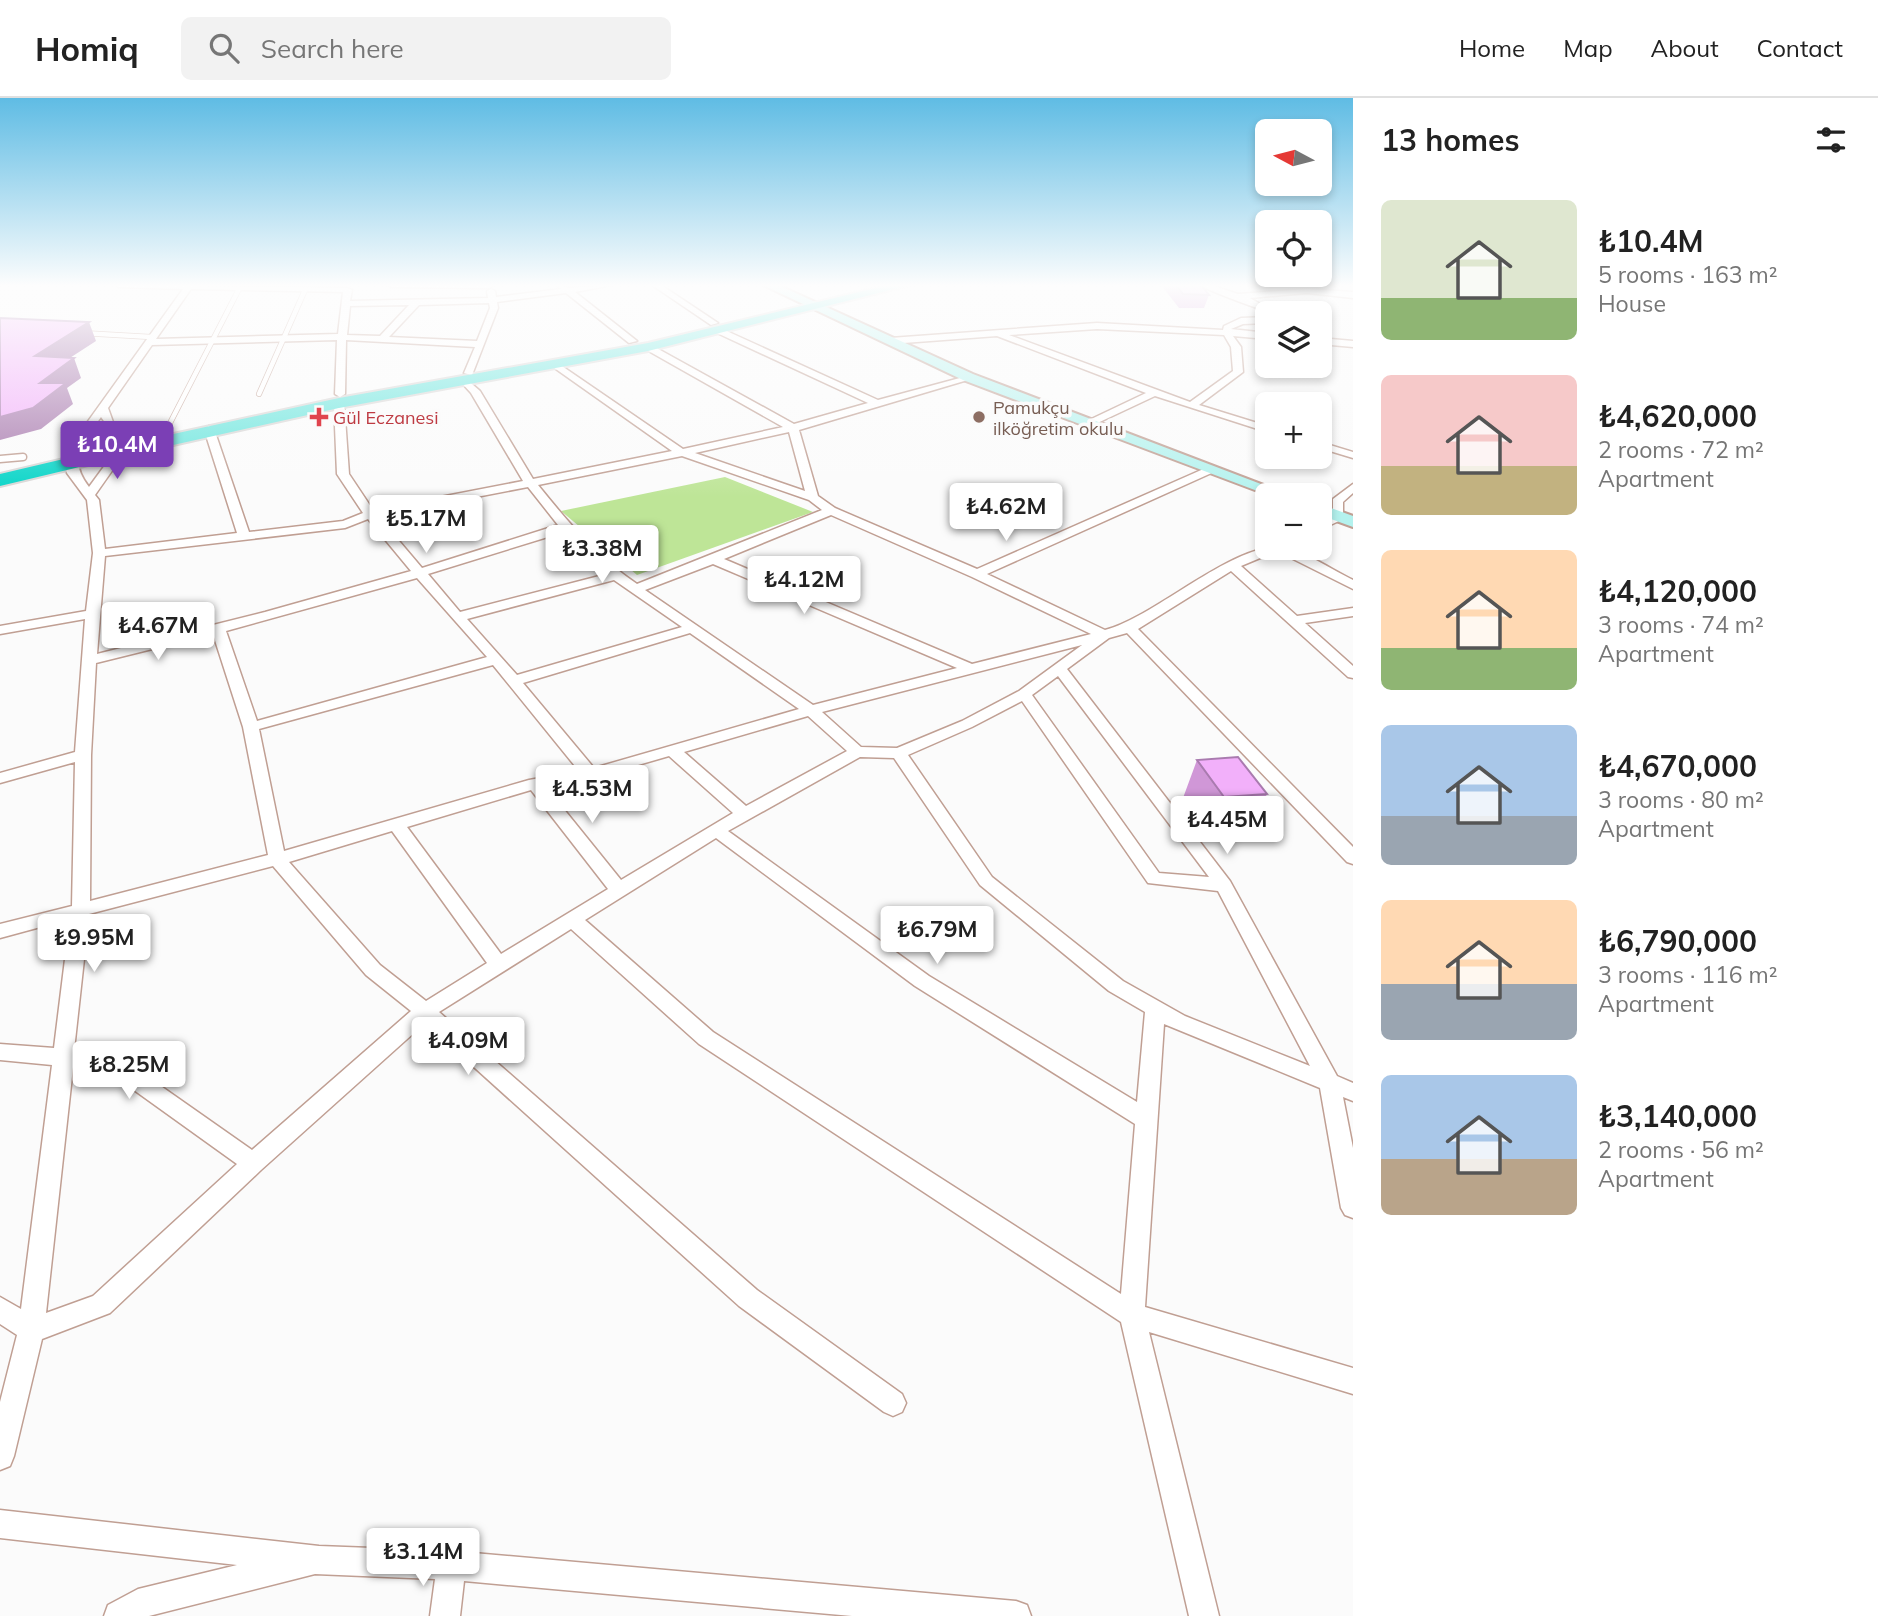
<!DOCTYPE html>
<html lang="en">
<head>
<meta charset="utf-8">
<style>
  body { margin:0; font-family:Mulish,sans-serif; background:#f2f2f2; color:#222; height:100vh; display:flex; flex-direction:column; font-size:26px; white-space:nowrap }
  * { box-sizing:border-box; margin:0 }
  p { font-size:23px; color:#767676 }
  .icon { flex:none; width:38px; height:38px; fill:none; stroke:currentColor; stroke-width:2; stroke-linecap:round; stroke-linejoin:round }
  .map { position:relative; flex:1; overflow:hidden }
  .details { display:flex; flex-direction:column; background:#fff; width:525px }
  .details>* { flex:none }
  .needle { width:46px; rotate:277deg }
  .tools { position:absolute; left:1255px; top:21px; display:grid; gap:14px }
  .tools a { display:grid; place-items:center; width:77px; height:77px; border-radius:10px; background:#fff; box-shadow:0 4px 10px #0003; font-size:35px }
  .price { position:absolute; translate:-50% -60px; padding:0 16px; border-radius:7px; background:#fff; color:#222; font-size:23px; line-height:46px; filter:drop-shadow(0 2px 4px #0008) }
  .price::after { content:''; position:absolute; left:50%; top:42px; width:21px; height:16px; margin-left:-10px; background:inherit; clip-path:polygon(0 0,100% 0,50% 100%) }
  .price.active { background:#7b3fb5; color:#fff }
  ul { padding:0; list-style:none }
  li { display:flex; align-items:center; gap:21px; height:175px; padding:0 28px }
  li span { display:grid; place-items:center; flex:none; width:196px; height:140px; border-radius:10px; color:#555 }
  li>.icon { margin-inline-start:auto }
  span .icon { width:84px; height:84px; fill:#fffc; stroke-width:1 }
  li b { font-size:30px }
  h2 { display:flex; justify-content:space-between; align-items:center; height:84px; padding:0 28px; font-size:30px }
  header { display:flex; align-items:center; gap:42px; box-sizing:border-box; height:98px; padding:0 35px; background:#fff; border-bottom:2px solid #e0e0e0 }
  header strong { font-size:33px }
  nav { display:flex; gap:38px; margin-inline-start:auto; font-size:24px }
  .search { width:490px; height:63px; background:#f2f2f2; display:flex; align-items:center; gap:18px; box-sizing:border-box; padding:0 24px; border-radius:10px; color:#767676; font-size:26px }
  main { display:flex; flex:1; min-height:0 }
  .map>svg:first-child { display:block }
  .green { fill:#bee597 }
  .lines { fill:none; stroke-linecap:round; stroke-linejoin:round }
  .lane-far1-casing { stroke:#c09f93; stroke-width:6 }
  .lane-casing { stroke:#c09f93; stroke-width:9 }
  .street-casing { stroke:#c09f93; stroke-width:3 }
  .secondary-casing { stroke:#c09f93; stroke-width:4 }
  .primary-casing { stroke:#d9d7d6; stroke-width:4 }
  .highway-casing { stroke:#d9d7d6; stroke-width:4 }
  .lane-far1 { stroke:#fff; stroke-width:4.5 }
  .lane { stroke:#fff; stroke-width:6 }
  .street { fill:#fff; fill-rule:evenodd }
  .secondary { fill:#b4f2ee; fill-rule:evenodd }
  .primary { fill:#6ae5dd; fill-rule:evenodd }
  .highway { fill:#06d4c7; fill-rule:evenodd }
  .wall { fill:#d097d7 }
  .shaded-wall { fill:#a97baf }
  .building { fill:#f2b0fa; stroke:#a97baf; stroke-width:2 }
  .health-dot { fill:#e0444e; stroke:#fbfbfb; stroke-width:2.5 }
  .education-dot { fill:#8d6e63; stroke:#fbfbfb; stroke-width:2.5 }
  .labels { text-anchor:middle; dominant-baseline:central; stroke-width:7; stroke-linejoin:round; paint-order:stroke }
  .far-education-label { font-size:18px; fill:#785e54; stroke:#fbfbfb; text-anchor:start }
  .far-health-label { font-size:18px; fill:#be3a42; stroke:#fbfbfb; text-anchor:start }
</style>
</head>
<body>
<header>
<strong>Homiq</strong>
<div class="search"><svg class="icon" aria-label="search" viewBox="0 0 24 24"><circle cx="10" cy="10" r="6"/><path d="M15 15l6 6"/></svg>Search here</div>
<nav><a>Home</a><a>Map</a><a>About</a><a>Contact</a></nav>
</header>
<main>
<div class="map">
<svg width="1353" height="1518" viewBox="0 0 1353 1518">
  <rect width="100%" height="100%" fill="#fbfbfb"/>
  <path class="green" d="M725,379L813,414L637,477L561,413Z"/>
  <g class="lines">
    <defs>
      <path id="lane-far1" d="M82,235L151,239
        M259,296L305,192
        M169,327L239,191"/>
      <path id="lane" d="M0,361L23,359"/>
      <path id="street" d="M115,187L348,190L352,192L350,203L488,200L487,193L491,191L495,193L496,199L561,191L557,187L569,190L612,187L575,194L637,243L629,245L566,195L497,204L498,210L472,277L464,275L475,249L346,242L345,296L340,299L335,296L337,242L152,247L108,310L113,324L128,342L119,344L101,319C82,346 67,360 89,389L119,348L128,350L95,397L99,402L105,451L237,435L204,331L209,328L214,331L249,434L343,423L363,415L337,376L334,305L339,302L344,305L349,376L373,412L523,383L471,295L460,283L465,280L480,293L533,381L672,353L553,269L551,267L556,264L683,351L783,329L645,251V247H651L794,326L868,305L717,235L720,230L878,302L971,277V281L799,332L818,398L835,410L977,471L1208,369H1216V373L987,476L1105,532C1157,519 1243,435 1291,451C1312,458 1333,472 1353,482V491L1277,453L1241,468L1297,518L1353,510V518L1305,525L1353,568V580L1348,579L1231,473L1138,531L1353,749V766L1347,764L1127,535L1109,540L1067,571L1230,783L1337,978L1353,985V1003L1343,999L1353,1050V1120L1345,1117L1341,1110L1320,990L1164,926L1145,1209L1353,1270V1296L1149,1234L1219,1518H1189L1121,1224L699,946L571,831L439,914L757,1192L902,1296L906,1305L902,1314L893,1318L884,1314L739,1208L425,925L261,1072L110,1215L42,1241L14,1358L10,1368L0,1372V1304L17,1237L0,1226V1199L21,1211L52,967L0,962V946L54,950L70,821L0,840V826L72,808L75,664L0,685V675L75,654L85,521L0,536V528L86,513L93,455L87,402L67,375L65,364L76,340L183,191L119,189ZM191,191L343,194L338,236L156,241ZM489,205L490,210L477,243L389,239L419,207ZM409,207L380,238L347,237L350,208ZM789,334L805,393L695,355ZM682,358L809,402L822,412L637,486C598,460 567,423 538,387ZM528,389L558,427L422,470L378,418ZM831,417L972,479L1091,536L972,566L724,461ZM368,421L411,473L265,514L97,556L105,458L345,430ZM564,434L607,476L460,514L428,476ZM713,466L957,570L813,607L645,492ZM417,480L487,559L257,623L226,533ZM614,482L682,529L517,577L467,521ZM690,535L799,611L594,670L523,585ZM213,536L243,629L268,757L90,803L91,657L96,565ZM1082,547L1019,593L962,623L897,650L861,649L822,614ZM493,567L579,673L529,682L284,753L259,631ZM1058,578L1209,779L1159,775L1032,597ZM1022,603L1148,785L1218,793L1310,968L1185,918L1123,883L992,779L908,657L972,629ZM808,618L847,653L746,708L684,654ZM669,658L733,715L621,782L546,689L590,681ZM860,659L894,660L980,787L1109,893L1145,914L1137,1004L929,878L728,733ZM531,692L608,791L501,856L407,729ZM392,733L487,865L426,903L380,867L289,764ZM716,740L915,888L1135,1026L1121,1196L713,934L585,822ZM273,768L366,877L411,913L252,1052L118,958L74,952L89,816ZM73,969L106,972L237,1066L93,1198L46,1215Z
        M387,187H492L493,188L489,190L391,189Z
        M652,187H661L718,225L711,227Z
        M1200,187H1211L1238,196L1307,191L1353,194V200L1307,195L1250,200L1276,215C1268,215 1209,193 1200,187Z
        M1267,219V225L1243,226L1231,231L1267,235V241L1233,238L1241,249L1243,274L1199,307L1267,328V334L1155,298L1089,329L1084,326L1085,324L1146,295L997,238L890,246L885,243L890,240L1097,225L1223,232L1224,228L1241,220ZM1097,231L1224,237L1231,249L1233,273L1190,304L1009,237Z
        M1320,240L1353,243V249L1320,246Z
        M1320,344L1353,354V360L1320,350Z
        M1353,386V395L1343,404V421L1320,432V423L1333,416V401Z
        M0,1412L319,1448L451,1453L1016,1503L1027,1507L1031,1518H852L464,1483L460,1518H430L435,1481L315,1476L149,1518H104L108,1507L138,1491L237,1467L0,1440Z"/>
      <path id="secondary" d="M763,187H778L973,276L1290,397H1268L963,282Z
        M1320,406L1353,418V429L1320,417Z"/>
      <path id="primary" d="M888,187H910L648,253L339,310L106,362L75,361L68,350L97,336L129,338L132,345L339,300L648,245ZM100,346L114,347L104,352H87Z"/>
      <path id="highway" d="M106,351L113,353L116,357L113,361L0,388V376Z"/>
    </defs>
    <use href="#lane-far1" class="lane-far1-casing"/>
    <use href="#lane" class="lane-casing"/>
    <use href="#street" class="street-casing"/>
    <use href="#secondary" class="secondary-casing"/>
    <use href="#primary" class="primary-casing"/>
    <use href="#highway" class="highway-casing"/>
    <use href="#lane-far1" class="lane-far1"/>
    <use href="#lane" class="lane"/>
    <use href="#street" class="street"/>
    <use href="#secondary" class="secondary"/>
    <use href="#primary" class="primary"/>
    <use href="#highway" class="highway"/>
  </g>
  <path class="wall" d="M1161,187H1201L1209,197L1204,210H1179Z
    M1197,662L1267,696L1250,733L1208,737L1183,700Z"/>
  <path class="shaded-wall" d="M89,224L96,243L42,278L35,258Z
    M74,260L81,280L67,290L73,306L41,331L0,342V319L40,285Z"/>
  <path class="building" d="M1176,187H1201L1209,197L1183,196Z
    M0,220L89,224L35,258L74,260L40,285H66L33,310L0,319Z
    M1238,659L1267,696L1224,699L1197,662Z"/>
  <linearGradient id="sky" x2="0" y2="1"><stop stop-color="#5fbce4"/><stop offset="0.47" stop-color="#fdfdfd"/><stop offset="1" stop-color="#fdfdfd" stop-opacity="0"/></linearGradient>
  <rect width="1353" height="399" fill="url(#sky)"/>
  <path class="health-dot" d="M315.5 308.5h7v7h7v7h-7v7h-7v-7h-7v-7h7z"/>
  <circle class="education-dot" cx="979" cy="319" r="7"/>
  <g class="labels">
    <g class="far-education-label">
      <text x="993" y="309">Pamukçu<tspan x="993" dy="21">ilköğretim okulu</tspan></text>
    </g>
    <g class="far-health-label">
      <text x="333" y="319">Gül Eczanesi</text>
    </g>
  </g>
</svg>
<div class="tools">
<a><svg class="needle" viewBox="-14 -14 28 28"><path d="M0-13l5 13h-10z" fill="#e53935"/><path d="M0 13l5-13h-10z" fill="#767676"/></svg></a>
<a><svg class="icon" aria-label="locate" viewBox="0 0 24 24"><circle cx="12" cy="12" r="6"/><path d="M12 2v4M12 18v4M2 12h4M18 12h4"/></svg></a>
<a><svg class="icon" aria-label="layers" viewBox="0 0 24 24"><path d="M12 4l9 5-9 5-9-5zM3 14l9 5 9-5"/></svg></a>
<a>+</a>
<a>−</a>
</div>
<b class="price active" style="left:117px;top:383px">₺10.4M</b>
<b class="price" style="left:1006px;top:445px">₺4.62M</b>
<b class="price" style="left:426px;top:457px">₺5.17M</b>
<b class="price" style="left:602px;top:487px">₺3.38M</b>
<b class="price" style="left:804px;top:518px">₺4.12M</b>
<b class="price" style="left:158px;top:564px">₺4.67M</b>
<b class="price" style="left:592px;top:727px">₺4.53M</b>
<b class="price" style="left:1227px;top:758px">₺4.45M</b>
<b class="price" style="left:937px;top:868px">₺6.79M</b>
<b class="price" style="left:94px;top:876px">₺9.95M</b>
<b class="price" style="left:468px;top:979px">₺4.09M</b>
<b class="price" style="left:129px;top:1003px">₺8.25M</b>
<b class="price" style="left:423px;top:1490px">₺3.14M</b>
</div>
<section class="details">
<h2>13 homes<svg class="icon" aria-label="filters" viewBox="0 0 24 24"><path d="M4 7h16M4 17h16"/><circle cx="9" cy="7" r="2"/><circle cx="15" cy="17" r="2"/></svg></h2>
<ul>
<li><span style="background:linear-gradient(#dfe7d0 70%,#8fb573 0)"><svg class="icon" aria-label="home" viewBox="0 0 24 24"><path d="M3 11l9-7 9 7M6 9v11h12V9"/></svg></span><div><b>₺10.4M</b><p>5 rooms · 163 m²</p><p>House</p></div></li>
<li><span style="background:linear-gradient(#f6c9c9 65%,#c2b280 0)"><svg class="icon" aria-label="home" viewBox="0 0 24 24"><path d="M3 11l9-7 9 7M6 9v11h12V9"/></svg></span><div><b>₺4,620,000</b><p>2 rooms · 72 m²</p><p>Apartment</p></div></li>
<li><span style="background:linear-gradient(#ffd9b3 70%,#8fb573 0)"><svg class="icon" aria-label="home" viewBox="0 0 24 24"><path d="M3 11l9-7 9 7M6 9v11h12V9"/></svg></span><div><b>₺4,120,000</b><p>3 rooms · 74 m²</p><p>Apartment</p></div></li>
<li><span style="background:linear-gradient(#a9c7e8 65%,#9aa5b1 0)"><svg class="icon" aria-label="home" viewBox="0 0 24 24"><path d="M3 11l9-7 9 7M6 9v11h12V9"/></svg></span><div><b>₺4,670,000</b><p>3 rooms · 80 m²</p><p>Apartment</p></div></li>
<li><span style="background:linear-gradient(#ffd9b3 60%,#9aa5b1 0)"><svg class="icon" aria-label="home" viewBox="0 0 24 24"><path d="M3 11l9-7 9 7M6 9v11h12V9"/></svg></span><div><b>₺6,790,000</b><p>3 rooms · 116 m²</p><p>Apartment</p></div></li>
<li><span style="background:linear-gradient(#a9c7e8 60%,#b9a48a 0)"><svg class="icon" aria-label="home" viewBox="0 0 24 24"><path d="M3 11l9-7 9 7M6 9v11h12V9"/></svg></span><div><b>₺3,140,000</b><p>2 rooms · 56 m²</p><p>Apartment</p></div></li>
</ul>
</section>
</main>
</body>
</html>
